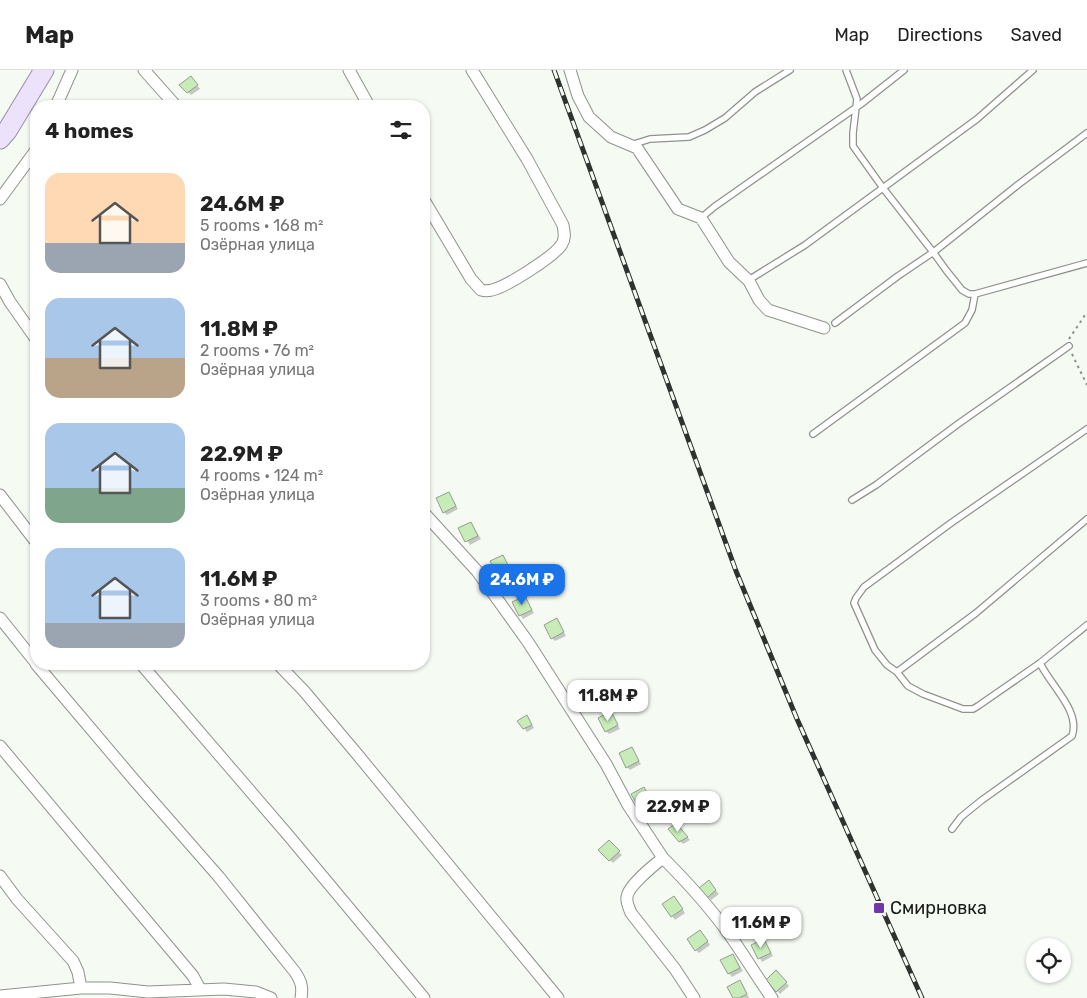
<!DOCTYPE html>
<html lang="en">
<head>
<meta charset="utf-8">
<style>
  body { margin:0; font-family:Rubik,sans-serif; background:#f2f2f2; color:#222; height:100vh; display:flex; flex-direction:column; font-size:19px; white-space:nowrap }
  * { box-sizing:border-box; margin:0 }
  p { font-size:16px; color:#767676 }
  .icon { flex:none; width:28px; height:28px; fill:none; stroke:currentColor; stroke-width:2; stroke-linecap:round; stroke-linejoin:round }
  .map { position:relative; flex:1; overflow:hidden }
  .drawer { position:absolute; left:30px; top:30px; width:400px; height:570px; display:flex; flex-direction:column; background:#fff; border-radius:20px; box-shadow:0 1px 4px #0004 }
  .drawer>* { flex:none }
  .buttons { position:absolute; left:1026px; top:868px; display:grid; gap:10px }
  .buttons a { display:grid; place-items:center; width:45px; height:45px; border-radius:50%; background:#fff; box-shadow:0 1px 4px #0004; font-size:25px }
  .price { position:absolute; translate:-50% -42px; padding:0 11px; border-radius:10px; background:#fff; color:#222; font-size:16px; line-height:32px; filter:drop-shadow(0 1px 2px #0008) }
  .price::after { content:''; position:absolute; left:50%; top:30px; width:15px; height:11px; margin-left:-8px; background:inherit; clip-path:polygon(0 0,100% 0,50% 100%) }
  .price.active { background:#1a73e8; color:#fff }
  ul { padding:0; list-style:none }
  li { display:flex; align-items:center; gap:15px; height:125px; padding:0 15px }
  li span { display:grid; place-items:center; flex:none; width:140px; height:100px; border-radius:15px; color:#555 }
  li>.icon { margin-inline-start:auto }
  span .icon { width:60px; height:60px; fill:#fffc; stroke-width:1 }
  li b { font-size:21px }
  h2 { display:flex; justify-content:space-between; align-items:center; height:60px; padding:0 15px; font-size:21px }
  header { display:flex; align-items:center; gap:30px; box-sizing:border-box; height:70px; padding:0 25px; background:#fff; border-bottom:1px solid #e0e0e0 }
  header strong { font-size:24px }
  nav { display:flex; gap:28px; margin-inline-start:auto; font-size:18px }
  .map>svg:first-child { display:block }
  .shadow { fill:#0003 }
  .building { fill:#c7ecb7; stroke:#969b94 }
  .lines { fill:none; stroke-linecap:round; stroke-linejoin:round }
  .lane-casing { stroke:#8e938c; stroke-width:8 }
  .street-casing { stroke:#8e938c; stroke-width:13 }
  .primary-casing { stroke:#9a8fab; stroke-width:21 }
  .path { stroke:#8b8f89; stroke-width:2; stroke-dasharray:2.5 4; stroke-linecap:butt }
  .lane { stroke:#fff; stroke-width:5.5 }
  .street { stroke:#fff; stroke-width:11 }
  .primary { stroke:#ece2fc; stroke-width:19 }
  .rail-casing { stroke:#2f322e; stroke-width:5 }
  .rail { stroke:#f5fbf3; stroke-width:3; stroke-dasharray:9; stroke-linecap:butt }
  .poi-dot { fill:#6f35ab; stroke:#f5fbf3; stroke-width:2 }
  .labels { text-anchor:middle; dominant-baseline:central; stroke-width:4.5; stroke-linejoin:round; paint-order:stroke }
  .poi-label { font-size:18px; fill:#191b18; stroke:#f5fbf3; text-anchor:start }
</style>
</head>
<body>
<header>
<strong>Map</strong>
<nav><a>Map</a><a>Directions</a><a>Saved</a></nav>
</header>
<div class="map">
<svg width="1087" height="928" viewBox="0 0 1087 928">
  <rect width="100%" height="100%" fill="#f5fbf3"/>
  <path class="shadow" d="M194,11L200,19L191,25L181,15Z
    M449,423L458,439L447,445L444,442Z
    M471,453L481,469L470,475L460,459Z
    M502,486L512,502L501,508L498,504Z
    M524,527L534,543L523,549L513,533Z
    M557,550L566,566L555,571L552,568Z
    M527,646L534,658L527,662L524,658Z
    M613,646L620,659L609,664L606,661Z
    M631,678L641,694L630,700L627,697Z
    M644,719L654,735L643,740L640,737Z
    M679,758L690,770L683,774L680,771Z
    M609,772L622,785L613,793L600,780Z
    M711,815L719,824L711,830L701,818Z
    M677,831L685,843L675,850L664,835Z
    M746,845L756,858L746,866L734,849Z
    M703,864L710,875L699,883L696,880Z
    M764,870L773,886L762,892L753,876Z
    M733,885L743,901L732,907L729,903Z
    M776,902L789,916L780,924L767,910Z
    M740,912L743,915L749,928H734Z"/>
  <path class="building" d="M191,6L198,15L187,23L179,15Z
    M449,422L456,436L443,443L436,428Z
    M471,452L478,466L465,472L458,458Z
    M503,485L510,499L497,505L490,491Z
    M525,526L532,540L519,546L512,532Z
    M557,548L564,562L551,569L544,555Z
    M611,641L618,655L605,662L598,648Z
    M527,645L532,655L523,659L517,651Z
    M632,677L639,691L626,698L619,683Z
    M644,717L651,731L639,738L631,724Z
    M676,753L688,767L679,772L668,759Z
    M609,770L620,781L609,791L598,780Z
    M709,810L716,820L707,828L699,818Z
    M674,826L683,839L671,847L662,834Z
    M743,841L753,854L742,864L732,849Z
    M700,860L708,871L695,881L687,869Z
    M764,869L771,883L758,889L751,875Z
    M733,884L740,898L728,904L720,890Z
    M776,900L787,912L776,922L766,910Z
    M740,910L747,924L739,928H733L727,917Z"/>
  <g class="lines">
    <defs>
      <path id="lane" d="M846,0L857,29L853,63V76L883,118L933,182L946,200L962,220L969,224H975L1087,193
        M631,75L650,69L689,67L705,60L725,48L755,22L790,0
        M701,148L714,137L861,34L904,0
        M752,208L805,175L977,49L1033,0
        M835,253L898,206L935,181L1019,114L1087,63
        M1087,359L951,453L864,517L856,528L854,533L875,580L887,595L897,602L908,616L923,624L963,639H973L978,636L1040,593L1087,555
        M813,364L965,253L972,240L975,224
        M852,430L876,415L958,354L1069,276
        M897,602L976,543L1087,449
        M952,759L961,747L982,730L1072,666C1081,641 1050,615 1040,593"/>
      <path id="street" d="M144,0L176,36
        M349,0L369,36
        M570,0L578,26L589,47L611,67L637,78L678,139L701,148L729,192L749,211L759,230L768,240L824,258
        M56,36L72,0
        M0,129L36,80
        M424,130L471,209L481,220C485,221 488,221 492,220C506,217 555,186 562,174C566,168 564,162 563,155L527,89L472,0
        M0,214L10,232L36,269
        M0,425L36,472
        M424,443L477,501L528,572L606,694L628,735L663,788C654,795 628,816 627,827C626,832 629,838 631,843L675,899L694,928
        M0,548L36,593
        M36,594L135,711L219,807L295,902C301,911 303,917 301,928
        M141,594L288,765L424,928
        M278,594L304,621L357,684L558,928
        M0,676L193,906L200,919
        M663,788C687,812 709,836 729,864C744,885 757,907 772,928
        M0,806L17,829L73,891L78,902L81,918
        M0,926L81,918H110L148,922L224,919L256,922L271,928"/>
      <path id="primary" d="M0,69L7,61L44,0"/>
    </defs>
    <use href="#lane" class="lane-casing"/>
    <use href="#street" class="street-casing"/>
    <use href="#primary" class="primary-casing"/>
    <path class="path" d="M1069,269L1087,242
      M1072,284L1087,315"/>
    <use href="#lane" class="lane"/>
    <use href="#street" class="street"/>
    <use href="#primary" class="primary"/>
    <defs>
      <path id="rail" d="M554,0L736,501L797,649L922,928"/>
    </defs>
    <use href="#rail" class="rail-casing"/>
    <use href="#rail" class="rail"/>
  </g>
  <rect class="poi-dot" x="873" y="832" width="12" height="12" rx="2.5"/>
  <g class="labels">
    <g class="poi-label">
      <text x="890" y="838">Смирновка</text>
    </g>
  </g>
</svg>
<div class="buttons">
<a><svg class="icon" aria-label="locate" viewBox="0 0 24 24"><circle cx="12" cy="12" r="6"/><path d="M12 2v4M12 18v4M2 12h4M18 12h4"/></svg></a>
</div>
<b class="price active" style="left:522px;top:536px">24.6M ₽</b>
<b class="price" style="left:608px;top:652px">11.8M ₽</b>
<b class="price" style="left:678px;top:763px">22.9M ₽</b>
<b class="price" style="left:761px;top:879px">11.6M ₽</b>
<section class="drawer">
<h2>4 homes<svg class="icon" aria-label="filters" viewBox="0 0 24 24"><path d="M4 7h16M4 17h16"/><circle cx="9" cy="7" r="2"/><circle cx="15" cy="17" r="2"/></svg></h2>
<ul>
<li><span style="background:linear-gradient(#ffd9b3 70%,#9aa5b1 0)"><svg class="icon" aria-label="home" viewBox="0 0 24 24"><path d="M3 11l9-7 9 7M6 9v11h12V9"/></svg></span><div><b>24.6M ₽</b><p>5 rooms · 168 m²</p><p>Озёрная улица</p></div></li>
<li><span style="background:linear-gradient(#a9c7e8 60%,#b9a48a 0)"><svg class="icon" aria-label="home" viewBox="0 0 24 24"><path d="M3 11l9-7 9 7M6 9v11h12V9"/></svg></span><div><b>11.8M ₽</b><p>2 rooms · 76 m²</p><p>Озёрная улица</p></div></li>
<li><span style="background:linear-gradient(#a9c7e8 65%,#7fa58c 0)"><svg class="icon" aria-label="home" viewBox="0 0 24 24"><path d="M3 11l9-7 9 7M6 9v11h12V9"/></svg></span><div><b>22.9M ₽</b><p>4 rooms · 124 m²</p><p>Озёрная улица</p></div></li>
<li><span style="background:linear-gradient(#a9c7e8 75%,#9aa5b1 0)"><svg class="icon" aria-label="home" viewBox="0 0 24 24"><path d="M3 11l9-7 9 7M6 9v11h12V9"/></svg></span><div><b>11.6M ₽</b><p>3 rooms · 80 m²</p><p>Озёрная улица</p></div></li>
</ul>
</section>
</div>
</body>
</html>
